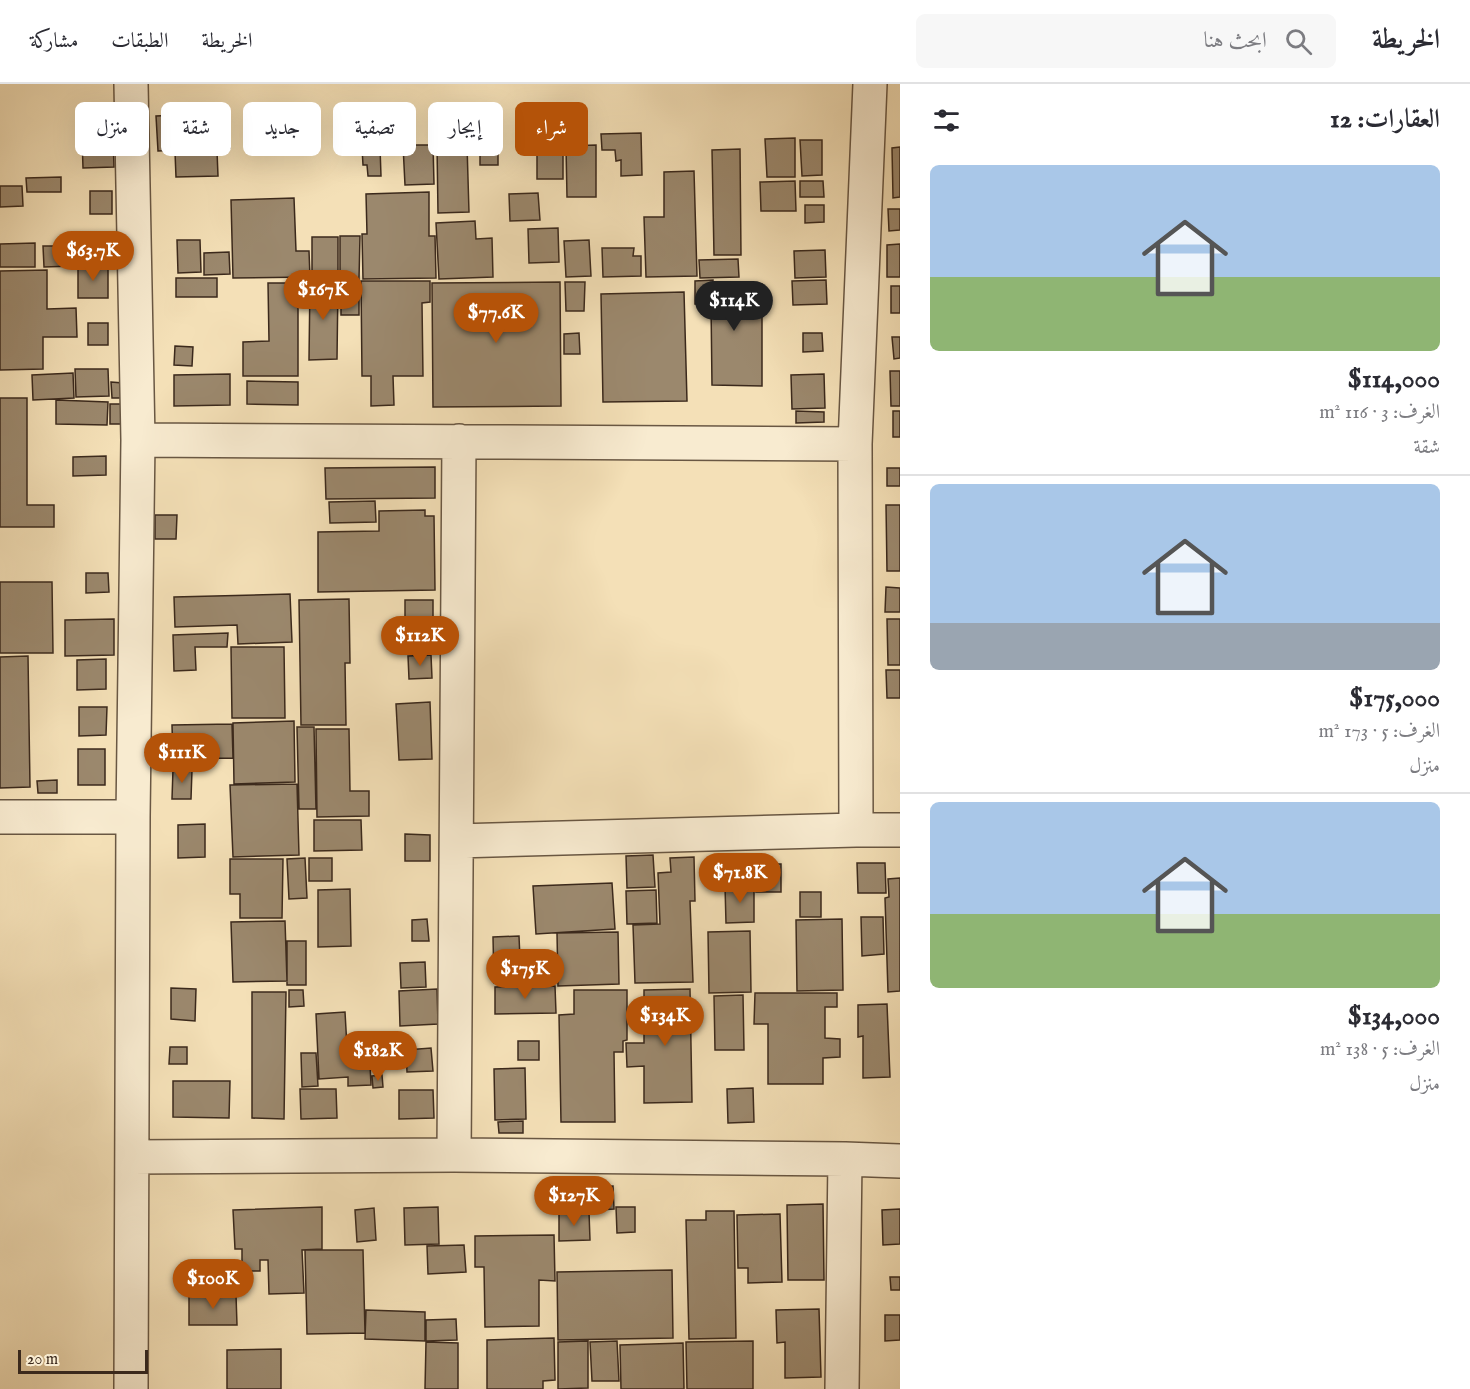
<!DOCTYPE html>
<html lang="ar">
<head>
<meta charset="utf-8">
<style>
  body { margin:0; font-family:"IM FELL English",Amiri,serif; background:#f7f7f7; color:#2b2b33; direction:rtl; height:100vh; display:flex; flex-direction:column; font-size:22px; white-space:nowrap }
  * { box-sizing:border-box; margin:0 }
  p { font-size:20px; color:#7c7c81 }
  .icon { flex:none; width:33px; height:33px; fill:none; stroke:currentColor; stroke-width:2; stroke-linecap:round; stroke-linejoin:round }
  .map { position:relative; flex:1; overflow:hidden; direction:ltr }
  .sheet { display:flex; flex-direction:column; background:#fff; width:570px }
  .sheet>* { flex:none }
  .banner { position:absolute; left:18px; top:18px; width:570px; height:54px; direction:rtl; display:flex; gap:12px }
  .scale { position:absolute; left:18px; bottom:15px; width:130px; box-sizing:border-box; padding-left:6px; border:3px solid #3b291c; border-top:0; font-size:16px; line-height:21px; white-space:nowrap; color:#3b291c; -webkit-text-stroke:4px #f8ebd0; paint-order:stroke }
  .price { position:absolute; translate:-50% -51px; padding:0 14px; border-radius:21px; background:#b45309; color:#fff; font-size:20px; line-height:39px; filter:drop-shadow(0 2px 3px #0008) }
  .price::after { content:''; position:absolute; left:50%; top:36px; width:18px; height:14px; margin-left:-9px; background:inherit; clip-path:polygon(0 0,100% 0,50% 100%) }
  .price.selected { background:#222; color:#fff }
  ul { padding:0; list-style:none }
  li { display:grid; align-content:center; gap:12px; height:318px; padding:0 30px }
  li+li { border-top:2px solid #e1e1e2 }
  li span { display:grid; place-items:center; height:186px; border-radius:9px; color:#555 }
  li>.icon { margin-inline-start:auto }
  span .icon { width:108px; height:108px; fill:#fffc; stroke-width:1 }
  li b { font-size:26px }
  h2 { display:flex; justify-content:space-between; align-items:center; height:72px; padding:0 30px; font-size:26px }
  .chip { padding:0 21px; border-radius:9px; background:#fff; box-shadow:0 6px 24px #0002; font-size:21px; line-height:54px }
  .chip.selected { background:#b45309; color:#fff }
  header { display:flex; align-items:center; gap:36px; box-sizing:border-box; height:84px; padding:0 30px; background:#fff; border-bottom:2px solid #e1e1e2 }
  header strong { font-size:28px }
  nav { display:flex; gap:33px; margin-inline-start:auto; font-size:21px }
  .search { width:420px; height:54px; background:#f7f7f7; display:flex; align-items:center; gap:15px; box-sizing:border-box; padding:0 21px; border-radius:9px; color:#7c7c81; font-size:22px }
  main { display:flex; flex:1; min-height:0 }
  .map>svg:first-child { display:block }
  .building { fill:#9b886d; stroke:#3b291c; stroke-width:1.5 }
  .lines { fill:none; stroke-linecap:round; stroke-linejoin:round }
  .minor-casing { stroke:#695743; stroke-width:36 }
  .minor { stroke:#f8ebd0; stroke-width:33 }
</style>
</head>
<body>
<header>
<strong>الخريطة</strong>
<div class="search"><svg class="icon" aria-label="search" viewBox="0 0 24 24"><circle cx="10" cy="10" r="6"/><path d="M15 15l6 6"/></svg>ابحث هنا</div>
<nav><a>الخريطة</a><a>الطبقات</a><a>مشاركة</a></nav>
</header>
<main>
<section class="sheet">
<h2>العقارات: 12<svg class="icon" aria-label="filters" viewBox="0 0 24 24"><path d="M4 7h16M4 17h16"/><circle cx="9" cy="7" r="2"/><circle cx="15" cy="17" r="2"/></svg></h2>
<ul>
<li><span style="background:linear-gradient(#a9c7e8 60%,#8fb573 0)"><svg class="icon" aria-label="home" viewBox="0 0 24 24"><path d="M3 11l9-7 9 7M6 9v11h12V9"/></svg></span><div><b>$114,000</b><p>الغرف: 3 · 116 m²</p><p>شقة</p></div></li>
<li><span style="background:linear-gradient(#a9c7e8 75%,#9aa5b1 0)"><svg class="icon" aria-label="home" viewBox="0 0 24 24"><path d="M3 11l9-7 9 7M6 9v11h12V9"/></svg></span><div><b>$175,000</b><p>الغرف: 5 · 173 m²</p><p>منزل</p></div></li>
<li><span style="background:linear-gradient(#a9c7e8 60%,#8fb573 0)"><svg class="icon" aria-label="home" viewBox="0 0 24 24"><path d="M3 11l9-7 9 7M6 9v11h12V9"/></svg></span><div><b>$134,000</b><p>الغرف: 5 · 138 m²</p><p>منزل</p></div></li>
</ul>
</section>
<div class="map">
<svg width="900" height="1305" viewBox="0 0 900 1305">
  <rect width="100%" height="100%" fill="#f4e0b7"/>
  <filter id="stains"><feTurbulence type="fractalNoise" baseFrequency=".00333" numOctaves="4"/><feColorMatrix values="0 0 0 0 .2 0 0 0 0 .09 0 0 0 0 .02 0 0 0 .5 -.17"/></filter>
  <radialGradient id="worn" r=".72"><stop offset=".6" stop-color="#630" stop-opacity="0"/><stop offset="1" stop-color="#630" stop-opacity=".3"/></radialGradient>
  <path class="building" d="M179,31L180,38L228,35L230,64L158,67L156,32Z
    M563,46V95H537V47Z
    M641,49L642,91L621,92V76L616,77L615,66H602L601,50Z
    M82,53H113L114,83L83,84Z
    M795,54V93H767L765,55Z
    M800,56H822V91L802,92Z
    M403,61H433L434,100L405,101Z
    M437,61H467L469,128L438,129Z
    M596,61V113H567L566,62Z
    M480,62H498V81H480Z
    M380,63L381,92H368L367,81H363L362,64Z
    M900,63V113L893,114L892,64Z
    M740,65L741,171H714L712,66Z
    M217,67L218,92L176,93L175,68Z
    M694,87L697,192L646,193L644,133H664V88Z
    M61,93V108H27L26,94Z
    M795,97L796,127H761L760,98Z
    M800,97H823L824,113H800Z
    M0,102H22L23,122L0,123Z
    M90,107H112V130H90Z
    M429,108V152H435L436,194L363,195L362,150H367L366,110Z
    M538,109L540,136L510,137L509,110Z
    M294,114L296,167H309L310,193L233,194L231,116Z
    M805,121H824V138L805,139Z
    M888,125H900V146L889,147Z
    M475,137L476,155L492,154L493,193L439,195L436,139Z
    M558,144L559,178L529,179L528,145Z
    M340,152H360L359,195H340Z
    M312,153H338V194L312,195Z
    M177,156H200L201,188L178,189Z
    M589,156L591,192L566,193L564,157Z
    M35,159V183H0V160Z
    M900,160V193H887V161Z
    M43,162H72L73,182L44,183Z
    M602,164H634L633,172H641V192L603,193Z
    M825,166L826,193L795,194L794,167Z
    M229,168L230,190L204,191V169Z
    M738,175L739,193L700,194L699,176Z
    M78,183H108V214H78Z
    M47,186V225L76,224L77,253H43V285L0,286V187Z
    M176,194H217V213H176Z
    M341,196H359V231H341Z
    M713,196V201L762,200V302L712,301L711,220H695V197Z
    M826,196L827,220L793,221L792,197Z
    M361,197H430V218L422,219L423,292H393L394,321L371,322V292H362Z
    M310,198L338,199L337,275L309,276Z
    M560,198L561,322L433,323L432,199Z
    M565,198H585L584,227H566Z
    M268,199H298V292H243V258L269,257Z
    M891,202H900V229H891Z
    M684,208L687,317L603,318L601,210Z
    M88,239H108V261H88Z
    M579,249L580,270H564V250Z
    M803,249H822L823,267L803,268Z
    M892,253H900V274L894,275Z
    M175,262L193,263L192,282L174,281Z
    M75,285H108L109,312L76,313Z
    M890,287H900V322H891Z
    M73,289L74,314L33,316L32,291Z
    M230,290V321L174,322V291Z
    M824,290L825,324L792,325L791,291Z
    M247,297L298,298V321L247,320Z
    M111,298L123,299V314H112Z
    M0,314H27V421H54V443H0Z
    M56,316L108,318L107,341L56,340Z
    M110,320H125V340H110Z
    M796,327L824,328V338L796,339Z
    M893,327H900V353H893Z
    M106,372V391L73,392V373Z
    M435,383V414L326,415L325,384Z
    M887,384H900V402H887Z
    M375,417L376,438L330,439L329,418Z
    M886,421H900V487H887Z
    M425,426V432H434L435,506L318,508V448L379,447V427Z
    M155,431H177L176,455H155Z
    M86,489H108L109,508L86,509Z
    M0,498H52L53,569H0Z
    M886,503L900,504V528H885Z
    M290,510L292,558L238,560L237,541L175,543L174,513Z
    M349,515L350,579H345L346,641H301L299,516Z
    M405,516H433V544L405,545Z
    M114,535V571L65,572V536Z
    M887,535H900V581H888Z
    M228,549L227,563H195L196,586L174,587L173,551Z
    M231,563H284L285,634H232Z
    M431,571L432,594L409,595L408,572Z
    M28,572L30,703L0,704V573Z
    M106,575V605L77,606V576Z
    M886,586H900V614H887Z
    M430,618L432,675L399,676L396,620Z
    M79,623H107L106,651L79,652Z
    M294,637L295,698L234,700L233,639Z
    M232,640L233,674L173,675L172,641Z
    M297,643H314L316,725H299Z
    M316,645H349L350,707H369V732L317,733Z
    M78,665H105V701H78Z
    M173,685L192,686L191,715H172Z
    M57,696V709H38L37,697Z
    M297,700L299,771L233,773L230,701Z
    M314,736H361L362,766L314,767Z
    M205,740V773L178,774V741Z
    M405,750L430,751V777H405Z
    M653,771L655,803L627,804L626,772Z
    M694,773L695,817H690L693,898L635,899L633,841L660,840L658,789L671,788L670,774Z
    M305,774L307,814L289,815L287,775Z
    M309,774H332V797H309Z
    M230,775H283L282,834H240V810H230Z
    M857,779H885L886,809H858Z
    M756,780H781V808H756Z
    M900,794V907L888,908L885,814L889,813L888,795Z
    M612,799L615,845L536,850L533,802Z
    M754,801V838L726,839L725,802Z
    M350,805L351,862L318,863V806Z
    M656,806L657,839L627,840L626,807Z
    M800,808H821V833H800Z
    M861,833H883L884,870L862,872Z
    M427,835L429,857H412V836Z
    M842,835L843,906L797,907L796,836Z
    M285,837L287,897L233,898L231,838Z
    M750,847L751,908L709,909L708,848Z
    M618,848L619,900L558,902L557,849Z
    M519,852L521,899H494L493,853Z
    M287,857H306V901H287Z
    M425,878L426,903L401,904L400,879Z
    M555,902L556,929L495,930V903Z
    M171,904L196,905L195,937L171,935Z
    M437,905L438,940L400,942L399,907Z
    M690,905L692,1018L644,1019V982L627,983L626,959H644V906Z
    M289,906H303L304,922L289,923Z
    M574,906H627V956L623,957V968H614L615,1038H561L559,931L574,930Z
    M252,908H286L284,1035L252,1034Z
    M755,909H837V923H825V954L840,955V973L823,974V1000H768V940H754Z
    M743,911L744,966H715L714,912Z
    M887,920L890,993L863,994V952L858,953V921Z
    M345,928L347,963L369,961L371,1001L348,1002V993L319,995L316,930Z
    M518,957H539V976H518Z
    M170,963H187V980H169Z
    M431,964L433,987L407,988L406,966Z
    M301,969H316L318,1002L302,1003Z
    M525,984L526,1035L495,1036L494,985Z
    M382,991L383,1003L373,1004L372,992Z
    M173,997H230L229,1034L173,1033Z
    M753,1004L754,1038L728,1039L727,1005Z
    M300,1005H336L337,1034L301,1035Z
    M399,1006H433L434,1034L399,1035Z
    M523,1037V1049H499L498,1038Z
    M613,1102L614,1125L583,1127V1103Z
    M823,1120L824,1196H788L787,1121Z
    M322,1123V1165L302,1166L304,1209L269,1210L268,1176H260V1187H242V1165H235L233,1126Z
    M438,1123L439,1160L405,1161L404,1124Z
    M616,1123H635V1148L617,1149Z
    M374,1124L376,1156L357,1158L355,1126Z
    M900,1125V1160L883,1161L882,1126Z
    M706,1127H734L736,1254L689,1255L686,1136H706Z
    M589,1128L590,1156L559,1157V1129Z
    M780,1130L782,1198L748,1199V1184H738L737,1131Z
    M554,1151L555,1197L539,1196V1242L485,1243L484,1183H475V1152Z
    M464,1161L466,1188L428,1190L427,1162Z
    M305,1166H363L365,1249L307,1250Z
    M672,1186L673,1254L558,1256L557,1188Z
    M890,1193H900V1206H891Z
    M189,1211H236L237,1241H189Z
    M819,1225L821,1293L785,1294V1258L777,1259L776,1226Z
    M366,1226L425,1228V1257L365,1255Z
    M885,1231H900V1256L885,1257Z
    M456,1235L457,1256L426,1257V1236Z
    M554,1254L555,1296L543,1297V1305H487V1256Z
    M588,1257V1304L558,1305V1258Z
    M617,1257L619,1297H592L590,1258Z
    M753,1257V1305H687L686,1258Z
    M426,1258L458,1259V1305H425Z
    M683,1259L684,1305H621L620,1261Z
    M281,1265V1305H227V1266Z"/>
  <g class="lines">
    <defs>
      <path id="minor" d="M138,356L855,360
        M0,733H133
        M856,746L855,360L870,0
        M457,757L856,746H900
        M454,1071L459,357
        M132,1073L454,1071L845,1075L900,1077
        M131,1305L133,733L138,356L131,0
        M842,1305L845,1075"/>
    </defs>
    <use href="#minor" class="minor-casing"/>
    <use href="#minor" class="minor"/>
  </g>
  <rect width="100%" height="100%" filter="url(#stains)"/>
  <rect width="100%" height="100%" fill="url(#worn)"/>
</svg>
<div class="scale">20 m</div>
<b class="price" style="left:93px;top:198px">$63.7K</b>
<b class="price" style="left:323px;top:237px">$167K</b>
<b class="price selected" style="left:734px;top:248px">$114K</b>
<b class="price" style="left:496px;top:260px">$77.6K</b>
<b class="price" style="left:420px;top:583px">$112K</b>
<b class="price" style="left:182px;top:700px">$111K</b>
<b class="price" style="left:740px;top:820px">$71.8K</b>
<b class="price" style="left:525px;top:916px">$175K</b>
<b class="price" style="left:665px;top:963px">$134K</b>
<b class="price" style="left:378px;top:998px">$182K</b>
<b class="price" style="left:574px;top:1143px">$127K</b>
<b class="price" style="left:213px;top:1226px">$100K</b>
<div class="banner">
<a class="chip selected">شراء</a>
<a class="chip">إيجار</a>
<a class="chip">تصفية</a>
<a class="chip">جديد</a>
<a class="chip">شقة</a>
<a class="chip">منزل</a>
</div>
</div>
</main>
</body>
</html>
